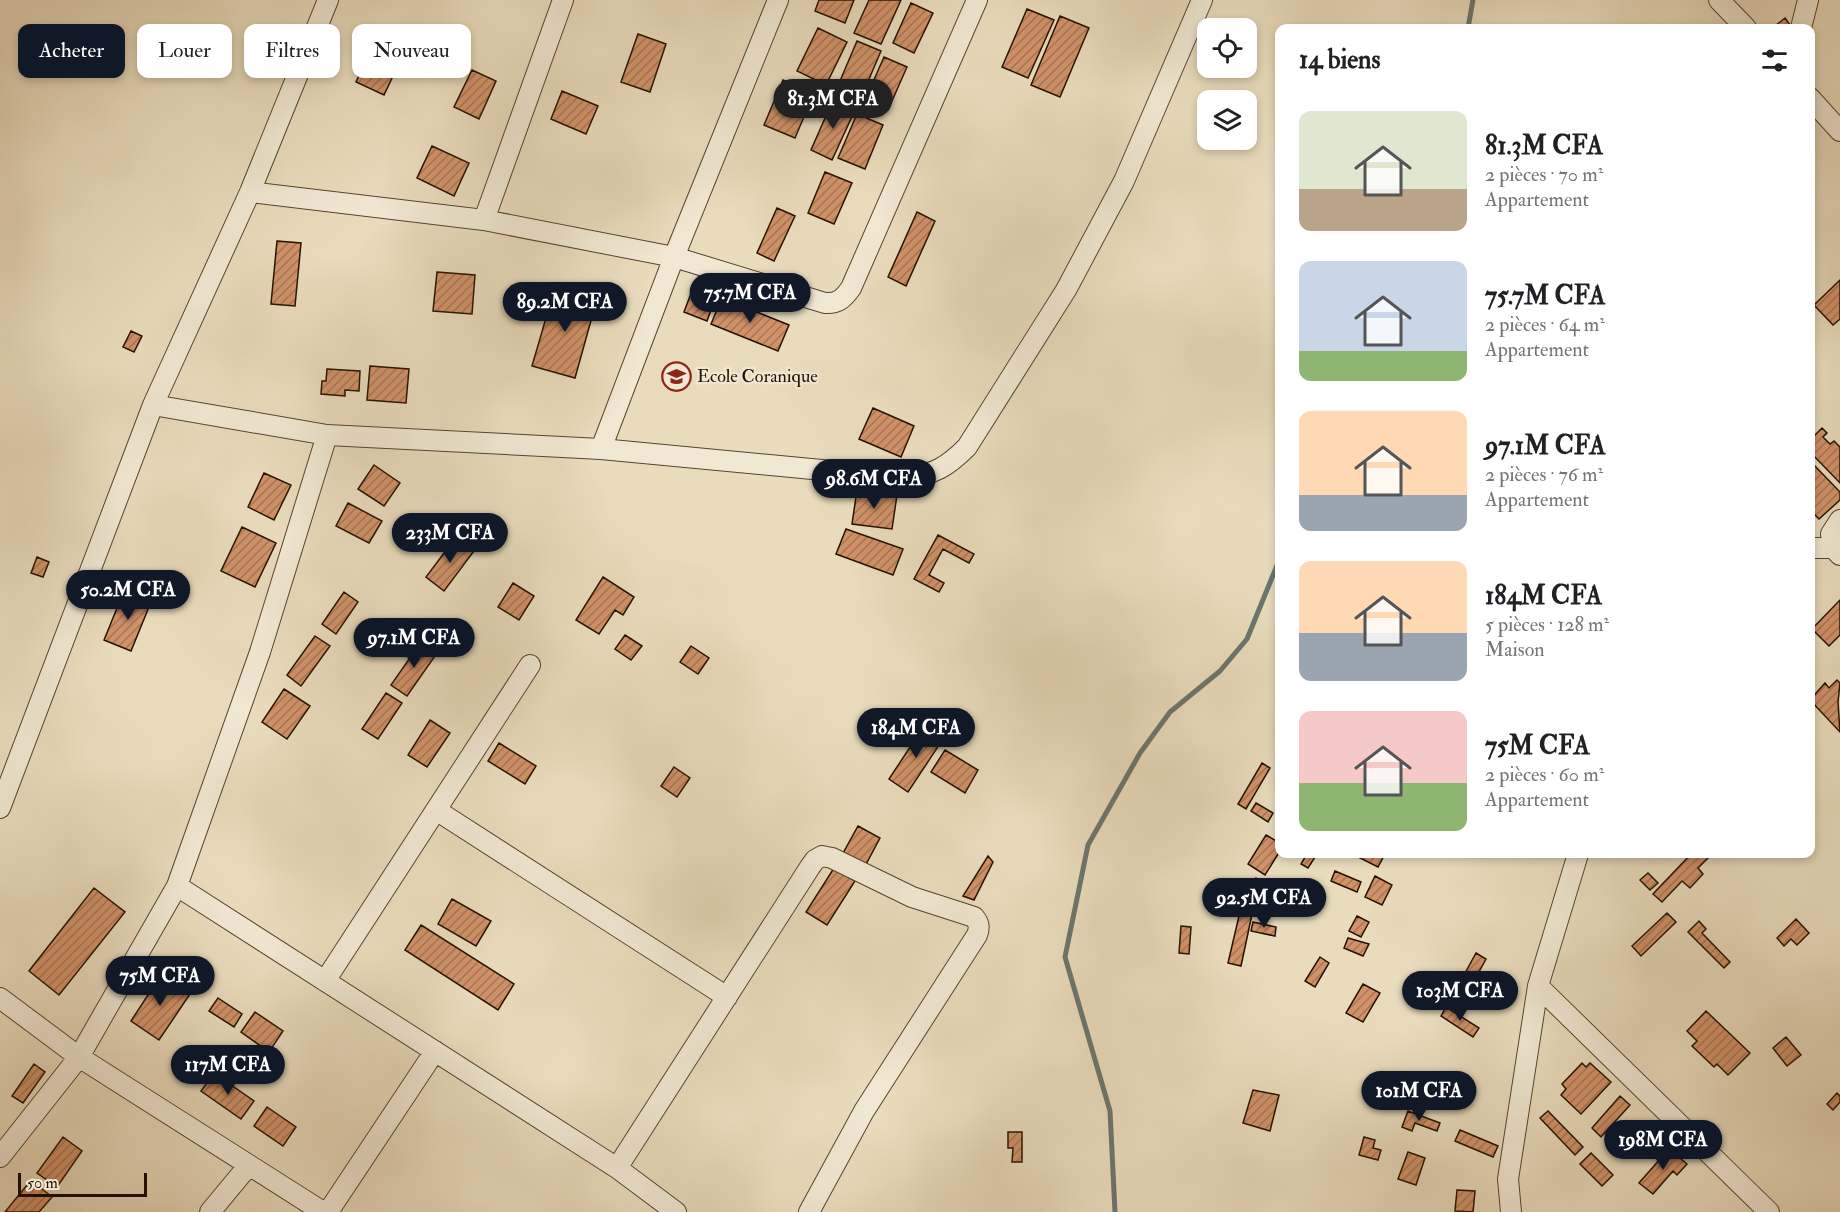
<!DOCTYPE html>
<html lang="fr">
<head>
<meta charset="utf-8">
<style>
  body { margin:0; font-family:"IM FELL Double Pica",serif; background:#f2f2f2; color:#202124; height:100vh; display:flex; flex-direction:column; font-size:22px; white-space:nowrap }
  * { box-sizing:border-box; margin:0 }
  p { font-size:20px; color:#757577 }
  .icon { flex:none; width:33px; height:33px; fill:none; stroke:currentColor; stroke-width:2; stroke-linecap:round; stroke-linejoin:round }
  .map { position:relative; flex:1; overflow:hidden }
  .side { position:absolute; left:1275px; top:24px; width:540px; height:834px; display:flex; flex-direction:column; background:#fff; border-radius:12px; box-shadow:0 3px 9px #0003 }
  .side>* { flex:none }
  .hud { position:absolute; left:18px; top:24px; width:570px; height:54px; display:flex; gap:12px }
  .tools { position:absolute; left:1197px; top:18px; display:grid; gap:12px }
  .tools a { display:grid; place-items:center; width:60px; height:60px; border-radius:12px; background:#fff; box-shadow:0 3px 9px #0003; font-size:30px }
  .scale { position:absolute; left:18px; bottom:15px; width:129px; box-sizing:border-box; padding-left:6px; border:3px solid #261100; border-top:0; font-size:16px; line-height:21px; white-space:nowrap; color:#261100; -webkit-text-stroke:4px #f1e8d4; paint-order:stroke }
  .price { position:absolute; translate:-50% -51px; padding:0 14px; border-radius:21px; background:#111827; color:#fff; font-size:20px; line-height:39px; filter:drop-shadow(0 2px 3px #0008) }
  .price::after { content:''; position:absolute; left:50%; top:36px; width:18px; height:14px; margin-left:-9px; background:inherit; clip-path:polygon(0 0,100% 0,50% 100%) }
  .price.active { background:#222; color:#fff }
  ul { padding:0; list-style:none }
  li { display:flex; align-items:center; gap:18px; height:150px; padding:0 24px }
  li span { display:grid; place-items:center; flex:none; width:168px; height:120px; border-radius:12px; color:#555 }
  li>.icon { margin-inline-start:auto }
  span .icon { width:72px; height:72px; fill:#fffc; stroke-width:1 }
  li b { font-size:26px }
  h2 { display:flex; justify-content:space-between; align-items:center; height:72px; padding:0 24px; font-size:26px }
  .tag { padding:0 21px; border-radius:12px; background:#fff; box-shadow:0 3px 9px #0003; font-size:21px; line-height:54px }
  .tag.active { background:#111827; color:#fff }
  .map>svg:first-child { display:block }
  .lines { fill:none; stroke-linecap:round; stroke-linejoin:round }
  .stream { stroke:#6b766e; stroke-width:5 }
  .building { fill:url(#building-hatch); stroke:#261100; stroke-width:1.5 }
  .minor-casing { stroke:#57442f; stroke-width:22 }
  .minor { stroke:#f1e8d4; stroke-width:20 }
  .labels { text-anchor:middle; dominant-baseline:central; stroke-width:4.5; stroke-linejoin:round; paint-order:stroke }
  .poi-label { font-size:18px; fill:#261100; stroke:#f1e8d4; text-anchor:start }
</style>
</head>
<body>
<div class="map">
<svg width="1840" height="1212" viewBox="0 0 1840 1212">
  <defs>
    <pattern id="building-hatch" width="6" height="6" patternUnits="userSpaceOnUse" patternTransform="scale(1.5)"><rect width="6" height="6" fill="#d19269"/><path d="M-1 1l2-2M0 6l6-6M5 7l2-2" fill="none" stroke="#a97654"/></pattern>
  </defs>
  <rect width="100%" height="100%" fill="#e9dcbd"/>
  <filter id="stains"><feTurbulence type="fractalNoise" baseFrequency=".00333" numOctaves="4"/><feColorMatrix values="0 0 0 0 .2 0 0 0 0 .09 0 0 0 0 .02 0 0 0 .5 -.17"/></filter>
  <radialGradient id="worn" r=".72"><stop offset=".6" stop-color="#630" stop-opacity="0"/><stop offset="1" stop-color="#630" stop-opacity=".3"/></radialGradient>
  <g class="lines">
    <path class="stream" d="M1468,28L1473,0
      M1115,1212L1110,1111L1065,957L1088,845L1140,753L1170,712L1220,671L1247,639L1280,558"/>
  </g>
  <path class="building" d="M819,0H854L845,23L815,11Z
    M869,0H901L881,44L854,33Z
    M911,3L933,13L914,53L893,43Z
    M1027,9L1054,20L1028,78L1002,67Z
    M1060,16L1089,28L1060,97L1031,85Z
    M1785,18L1792,28H1777L1775,26Z
    M818,28L847,42L826,85L797,71Z
    M638,34L666,44L650,92L621,82Z
    M857,41L881,51L861,98L837,88Z
    M374,44L402,57L384,95L356,82Z
    M884,57L907,67L888,110L865,100Z
    M472,70L496,81L479,119L454,107Z
    M783,80L814,93L795,138L764,125Z
    M562,91L598,106L586,134L551,119Z
    M833,100L855,110L832,160L811,150Z
    M857,114L883,125L865,169L838,158Z
    M432,146L469,163L454,196L417,178Z
    M825,172L852,183L834,224L808,213Z
    M777,208L795,216L774,261L757,253Z
    M917,212L935,221L906,286L888,277Z
    M277,241L301,243L295,306L271,304Z
    M437,272L475,275L472,314L433,311Z
    M1840,280V319L1833,325L1814,305Z
    M555,287L597,299L575,378L532,366Z
    M693,288L716,296L707,321L684,312Z
    M722,298L789,325L778,351L711,324Z
    M131,331L142,336L134,352L123,347Z
    M370,366L409,369L406,403L367,400Z
    M327,369L360,371L359,391L345,390V396L321,394L322,381H326Z
    M873,408L914,426L901,457L859,439Z
    M1822,428L1827,433L1823,437L1830,444L1834,441L1840,447V483L1810,452V440Z
    M1813,464L1840,492V500L1819,519L1810,510V466Z
    M374,465L400,483L384,506L358,489Z
    M264,473L291,485L274,520L248,507Z
    M857,490L897,495L892,529L852,524Z
    M348,503L382,521L369,543L336,526Z
    M242,527L276,543L255,587L221,571Z
    M846,529L903,549L893,575L836,554Z
    M938,535L974,554L969,563L943,549L929,575L944,583L939,592L914,579Z
    M456,537L474,551L444,591L426,577Z
    M37,557L49,562L43,577L31,573Z
    M603,577L634,597L623,615L615,610L599,634L576,620Z
    M513,583L534,596L519,620L498,607Z
    M124,591L151,602L131,651L104,640Z
    M344,592L358,602L336,634L322,624Z
    M1840,600V635L1829,646L1812,629Z
    M625,635L642,646L631,660L615,649Z
    M315,636L330,646L301,686L287,675Z
    M421,642L437,653L407,696L391,685Z
    M691,646L709,658L698,674L680,662Z
    M1837,680L1840,683L1838,702L1840,732L1810,700L1825,683L1829,688Z
    M284,689L310,706L287,739L262,722Z
    M386,693L402,703L378,739L362,729Z
    M430,720L450,733L427,767L408,755Z
    M924,726L943,739L908,792L889,779Z
    M499,743L536,766L525,784L488,761Z
    M945,750L978,770L965,793L931,772Z
    M1262,763L1270,768L1246,809L1238,804Z
    M674,767L690,778L677,797L661,786Z
    M1256,803L1273,813L1268,822L1251,811Z
    M858,826L880,838L864,868L842,855Z
    M1266,835L1280,843V851L1265,875L1248,864Z
    M1307,854H1317L1308,868L1301,864Z
    M1357,854H1385L1378,867L1356,856Z
    M1691,854H1712L1698,868L1703,874L1690,888L1682,881L1662,902L1653,894Z
    M988,856L993,862L974,900L963,896Z
    M834,868L855,881L827,925L806,912Z
    M1335,871L1361,882L1357,892L1331,881Z
    M1648,873L1658,883L1650,890L1640,880Z
    M1375,876L1392,885L1382,905L1365,897Z
    M1256,878L1265,885L1254,899L1245,892Z
    M94,888L125,912L59,995L29,971Z
    M452,899L491,921L476,946L438,924Z
    M1242,903L1254,905L1241,966L1228,963Z
    M1667,913L1676,922L1641,956L1632,946Z
    M1357,916L1369,922L1361,937L1349,931Z
    M1796,919L1809,933L1797,945L1791,939L1784,946L1777,938Z
    M1699,921L1706,929L1702,933L1730,962L1724,968L1688,932Z
    M1253,922L1276,927L1275,936L1251,931Z
    M421,925L514,984L498,1010L405,950Z
    M1181,926L1191,927L1189,954L1179,953Z
    M1348,938L1369,944L1363,956L1344,948Z
    M1476,953L1486,959L1474,981L1464,975Z
    M1320,957L1329,963L1315,987L1305,981Z
    M161,975L190,994L159,1040L131,1021Z
    M1363,984L1380,993L1363,1022L1346,1013Z
    M218,998L242,1014L234,1027L209,1011Z
    M1446,1007L1479,1028L1473,1037L1441,1016Z
    M1706,1011L1750,1053L1728,1075L1717,1064L1714,1067L1692,1046L1697,1041L1687,1031Z
    M255,1012L283,1031L269,1052L241,1032Z
    M1786,1037L1801,1055L1787,1066L1773,1048Z
    M1582,1063L1586,1067L1590,1063L1611,1082L1581,1114L1561,1095L1566,1089L1562,1084Z
    M34,1064L45,1072L23,1103L12,1096Z
    M214,1073L254,1101L241,1119L201,1091Z
    M1253,1090L1279,1095L1270,1131L1243,1123Z
    M1837,1093L1840,1096V1102L1833,1110L1827,1104Z
    M1620,1096L1630,1105L1601,1137L1592,1128Z
    M267,1107L296,1127L283,1146L254,1126Z
    M1408,1111L1440,1123L1437,1131L1415,1123L1412,1131L1402,1127Z
    M1548,1111L1583,1147L1575,1155L1540,1118Z
    M1460,1130L1498,1146L1493,1157L1455,1141Z
    M1008,1132H1022V1162H1012L1013,1148H1008Z
    M63,1137L82,1151L57,1187L37,1173Z
    M1364,1137L1375,1140L1373,1148L1381,1150L1378,1160L1359,1155Z
    M1669,1149L1687,1164L1677,1175L1673,1171L1653,1194L1639,1183Z
    M1408,1152L1425,1158L1416,1185L1398,1179Z
    M1591,1153L1613,1175L1602,1186L1580,1164Z
    M31,1180L52,1197L39,1212H5Z
    M1457,1190L1475,1191L1473,1212L1455,1211Z"/>
  <g class="lines">
    <defs>
      <path id="minor" d="M1719,0L1746,28
        M1801,28L1808,0
        M1810,98L1840,131
        M250,192L484,220L674,257L825,303C838,304 844,298 851,288L977,0
        M484,220L563,0
        M153,405L327,435L601,449L906,478C935,474 947,467 967,447L1066,290L1124,181L1202,0
        M601,449L674,257L778,0
        M1840,520L1831,534L1833,548L1840,555
        M1810,548H1833
        M0,808L153,405L250,192L328,0
        M436,810L727,997
        M177,886L617,1168L676,1212
        M325,981L530,665
        M1538,986L1769,1212
        M0,998L79,1057L323,1212
        M0,1157L79,1057L177,886L260,652L327,435
        M617,1168L810,867L815,860L822,856L832,858L912,897L974,917C979,923 980,927 977,935L864,1111L809,1212
        M210,1212L249,1165
        M328,1212L435,1051
        M1511,1212L1508,1179L1538,986L1578,854"/>
    </defs>
    <use href="#minor" class="minor-casing"/>
    <use href="#minor" class="minor"/>
  </g>
  <defs>
    <symbol id="school-ring" viewBox="-11 -11 22 22"><circle r="9.5" fill="#f1e8d4" stroke="#8f2418" stroke-width="1.5"/><path d="M0-5L7-2L0 1L-7-2ZM-4 1L0 2.5L4 1V4Q0 6-4 4Z" fill="#8f2418"/></symbol>
  </defs>
  <g fill-rule="evenodd">
    <use href="#school-ring" x="660" y="360" width="33" height="33"/>
  </g>
  <g class="labels">
    <g class="poi-label">
      <text x="697" y="376">Ecole Coranique</text>
    </g>
  </g>
  <rect width="100%" height="100%" filter="url(#stains)"/>
  <rect width="100%" height="100%" fill="url(#worn)"/>
</svg>
<div class="tools">
<a><svg class="icon" aria-label="locate" viewBox="0 0 24 24"><circle cx="12" cy="12" r="6"/><path d="M12 2v4M12 18v4M2 12h4M18 12h4"/></svg></a>
<a><svg class="icon" aria-label="layers" viewBox="0 0 24 24"><path d="M12 4l9 5-9 5-9-5zM3 14l9 5 9-5"/></svg></a>
</div>
<div class="scale">50 m</div>
<b class="price active" style="left:833px;top:130px">81.3M CFA</b>
<b class="price" style="left:750px;top:324px">75.7M CFA</b>
<b class="price" style="left:565px;top:333px">89.2M CFA</b>
<b class="price" style="left:874px;top:510px">98.6M CFA</b>
<b class="price" style="left:450px;top:564px">233M CFA</b>
<b class="price" style="left:128px;top:621px">50.2M CFA</b>
<b class="price" style="left:414px;top:669px">97.1M CFA</b>
<b class="price" style="left:916px;top:759px">184M CFA</b>
<b class="price" style="left:1264px;top:929px">92.5M CFA</b>
<b class="price" style="left:160px;top:1007px">75M CFA</b>
<b class="price" style="left:1460px;top:1022px">103M CFA</b>
<b class="price" style="left:228px;top:1096px">117M CFA</b>
<b class="price" style="left:1419px;top:1122px">101M CFA</b>
<b class="price" style="left:1663px;top:1171px">198M CFA</b>
<div class="hud">
<a class="tag active">Acheter</a>
<a class="tag">Louer</a>
<a class="tag">Filtres</a>
<a class="tag">Nouveau</a>
</div>
<section class="side">
<h2>14 biens<svg class="icon" aria-label="filters" viewBox="0 0 24 24"><path d="M4 7h16M4 17h16"/><circle cx="9" cy="7" r="2"/><circle cx="15" cy="17" r="2"/></svg></h2>
<ul>
<li><span style="background:linear-gradient(#dfe7d0 65%,#b9a48a 0)"><svg class="icon" aria-label="home" viewBox="0 0 24 24"><path d="M3 11l9-7 9 7M6 9v11h12V9"/></svg></span><div><b>81.3M CFA</b><p>2 pièces · 70 m²</p><p>Appartement</p></div></li>
<li><span style="background:linear-gradient(#c9d6e8 75%,#8fb573 0)"><svg class="icon" aria-label="home" viewBox="0 0 24 24"><path d="M3 11l9-7 9 7M6 9v11h12V9"/></svg></span><div><b>75.7M CFA</b><p>2 pièces · 64 m²</p><p>Appartement</p></div></li>
<li><span style="background:linear-gradient(#ffd9b3 70%,#9aa5b1 0)"><svg class="icon" aria-label="home" viewBox="0 0 24 24"><path d="M3 11l9-7 9 7M6 9v11h12V9"/></svg></span><div><b>97.1M CFA</b><p>2 pièces · 76 m²</p><p>Appartement</p></div></li>
<li><span style="background:linear-gradient(#ffd9b3 60%,#9aa5b1 0)"><svg class="icon" aria-label="home" viewBox="0 0 24 24"><path d="M3 11l9-7 9 7M6 9v11h12V9"/></svg></span><div><b>184M CFA</b><p>5 pièces · 128 m²</p><p>Maison</p></div></li>
<li><span style="background:linear-gradient(#f6c9c9 60%,#8fb573 0)"><svg class="icon" aria-label="home" viewBox="0 0 24 24"><path d="M3 11l9-7 9 7M6 9v11h12V9"/></svg></span><div><b>75M CFA</b><p>2 pièces · 60 m²</p><p>Appartement</p></div></li>
</ul>
</section>
</div>
</body>
</html>
